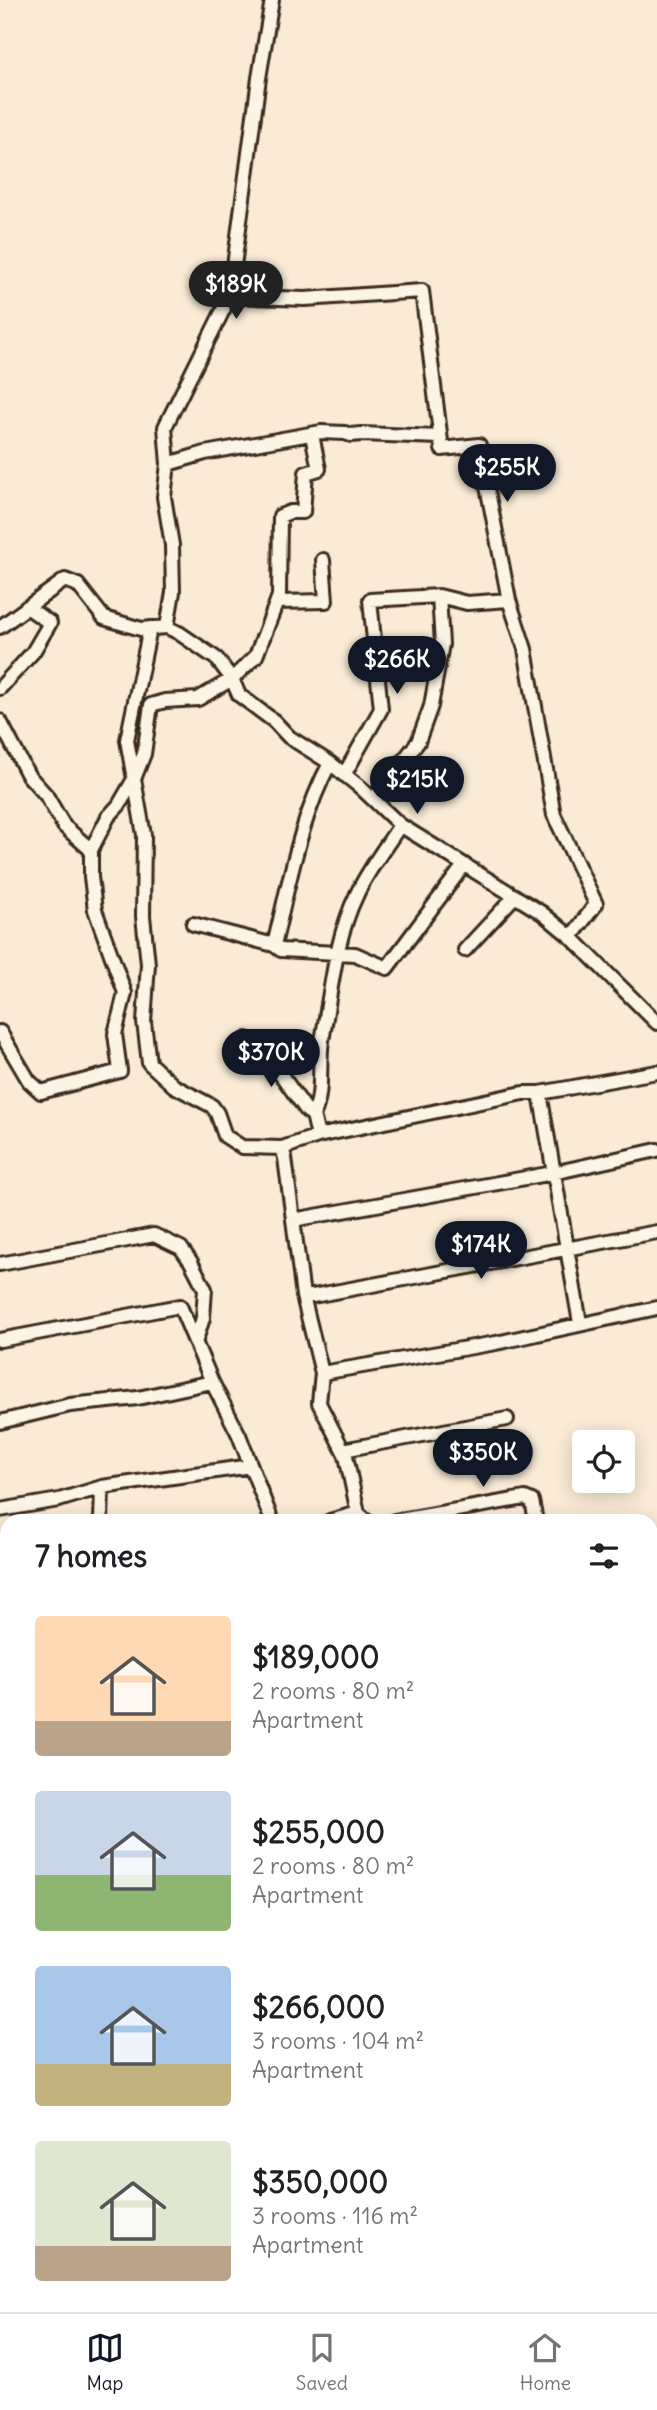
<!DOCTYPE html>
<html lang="en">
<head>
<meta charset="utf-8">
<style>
  body { margin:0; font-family:Delius,sans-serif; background:#f2f2f2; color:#202124; height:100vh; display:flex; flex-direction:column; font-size:26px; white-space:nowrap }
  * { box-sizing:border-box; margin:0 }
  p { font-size:23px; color:#757577 }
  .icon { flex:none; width:38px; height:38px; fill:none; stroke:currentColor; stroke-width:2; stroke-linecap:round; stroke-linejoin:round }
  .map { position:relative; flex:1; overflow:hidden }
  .panel { position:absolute; left:0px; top:1514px; width:658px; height:800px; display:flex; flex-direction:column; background:#fff; border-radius:21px 21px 0 0; box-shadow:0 4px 18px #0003 }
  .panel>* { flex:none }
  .controls { position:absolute; left:572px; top:1430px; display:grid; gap:14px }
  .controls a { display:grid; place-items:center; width:63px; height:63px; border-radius:7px; background:#fff; box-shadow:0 4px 18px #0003; font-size:35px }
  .price { position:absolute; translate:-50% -60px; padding:0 16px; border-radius:24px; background:#111827; color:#fff; font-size:23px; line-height:46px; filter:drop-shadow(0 2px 4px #0008) }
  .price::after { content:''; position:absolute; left:50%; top:42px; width:21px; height:16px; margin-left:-10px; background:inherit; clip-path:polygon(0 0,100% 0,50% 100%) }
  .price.current { background:#222; color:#fff }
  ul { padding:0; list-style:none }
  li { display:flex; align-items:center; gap:21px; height:175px; padding:0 35px }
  li span { display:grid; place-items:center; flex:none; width:196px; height:140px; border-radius:7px; color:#555 }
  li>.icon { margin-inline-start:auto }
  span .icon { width:84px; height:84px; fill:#fffc; stroke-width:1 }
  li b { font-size:30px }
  h2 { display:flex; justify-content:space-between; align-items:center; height:84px; padding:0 35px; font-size:30px }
  .dock { display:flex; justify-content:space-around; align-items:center; height:98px; border-top:2px solid #e0e0e0; background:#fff; font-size:19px; color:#757577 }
  .dock a { display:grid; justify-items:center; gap:4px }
  .dock .current { color:#111827 }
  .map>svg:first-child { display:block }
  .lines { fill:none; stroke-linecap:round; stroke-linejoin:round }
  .minor-casing { stroke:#3b2a1e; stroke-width:18 }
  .minor { stroke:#fcf5e5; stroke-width:12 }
</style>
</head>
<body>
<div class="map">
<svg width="657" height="2312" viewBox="0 0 657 2312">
  <rect width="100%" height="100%" fill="#f9ebd6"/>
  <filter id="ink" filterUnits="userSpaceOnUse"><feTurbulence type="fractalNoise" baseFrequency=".0143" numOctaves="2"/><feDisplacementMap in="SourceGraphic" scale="14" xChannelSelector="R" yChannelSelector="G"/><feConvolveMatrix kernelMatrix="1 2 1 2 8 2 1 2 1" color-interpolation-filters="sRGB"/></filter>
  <g filter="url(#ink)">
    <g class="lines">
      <defs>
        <path id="minor" d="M230,296L305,299L422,291L442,449L479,445L509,600L525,649L554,815L596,904L571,937
          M168,464L205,453L321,432L345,433L351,435L361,434L440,437
          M277,602L326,601L323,560
          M0,627L65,580L78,585L104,618L141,629L167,627L179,633L217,659L232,679L239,695L274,721L289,737L330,763L360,787L400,825L542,913L571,937L657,1023
          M167,627L173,592L172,545L164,497L168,464L165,427L230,296L259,78L272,0
          M150,628L127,740L144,835L143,916L148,964L144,1022L149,1063L174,1086L212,1106L217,1113L225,1136L242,1147L282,1148L318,1136L523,1093H540L657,1072
          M0,688L33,652L50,623L27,607
          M0,721L28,775L46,795L64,826L91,850
          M344,775L381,709L370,600L439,596L467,603L509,600
          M374,799L418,742L431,706L442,644L439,596
          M193,924L274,945L281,950L355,954L387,968L464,865
          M274,945C289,884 300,819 330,763
          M465,950L515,896
          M0,1032L29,1081L41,1092L120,1071L115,1034L125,993L95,910L91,877V850L108,817L119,805L134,779L144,754L151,705L165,701L198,699L232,679L256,656L279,596L280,516L290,512H303L306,473L319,469L312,435
          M247,1039L279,1072L307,1111L313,1115L318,1136
          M540,1093L580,1323
          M313,1115C324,1095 318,1064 322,1041C331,992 335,939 357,894C368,870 386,847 400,825
          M282,1148L285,1158L303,1296L322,1373L319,1403L346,1456L358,1513L367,1521
          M293,1220L553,1173L657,1150
          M0,1264L154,1235L181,1248L191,1262L205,1289L203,1318L196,1340
          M303,1296H313L657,1232
          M0,1340L180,1306L212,1382L239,1435L272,1521
          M322,1373L496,1343L657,1308
          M0,1422L70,1405L138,1398L212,1382
          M343,1450L507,1419
          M0,1510L59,1500L102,1487L251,1466
          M101,1521L102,1487
          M330,1521L358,1513
          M394,1521L525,1498L532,1501L536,1521
          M0,1555H7
          M0,1985L7,1983
          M651,2061L657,2100
          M0,2065L7,2061
          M0,2163L7,2156
          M0,2177L7,2205
          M651,2184L657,2183
          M0,2268L7,2269
          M651,2269L657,2268
          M36,2306L46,2312
          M230,2306L237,2312
          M436,2306L437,2312
          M516,2306L517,2312
          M13,2312L15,2306"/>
      </defs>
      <use href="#minor" class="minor-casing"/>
      <use href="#minor" class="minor"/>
    </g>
  </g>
</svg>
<div class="controls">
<a><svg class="icon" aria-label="locate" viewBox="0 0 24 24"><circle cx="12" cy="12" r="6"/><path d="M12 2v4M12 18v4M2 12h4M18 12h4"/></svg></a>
</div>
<b class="price current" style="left:236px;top:321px">$189K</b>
<b class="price" style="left:507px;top:504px">$255K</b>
<b class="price" style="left:397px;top:696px">$266K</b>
<b class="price" style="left:417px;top:816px">$215K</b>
<b class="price" style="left:271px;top:1089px">$370K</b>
<b class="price" style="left:481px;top:1281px">$174K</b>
<b class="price" style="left:483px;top:1489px">$350K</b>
<section class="panel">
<h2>7 homes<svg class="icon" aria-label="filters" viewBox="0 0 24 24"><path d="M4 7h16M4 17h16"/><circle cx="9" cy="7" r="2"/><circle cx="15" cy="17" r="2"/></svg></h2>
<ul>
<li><span style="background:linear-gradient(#ffd9b3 75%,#b9a48a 0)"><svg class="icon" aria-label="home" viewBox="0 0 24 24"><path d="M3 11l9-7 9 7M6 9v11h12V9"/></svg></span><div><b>$189,000</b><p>2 rooms · 80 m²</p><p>Apartment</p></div></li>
<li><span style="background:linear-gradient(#c9d6e8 60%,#8fb573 0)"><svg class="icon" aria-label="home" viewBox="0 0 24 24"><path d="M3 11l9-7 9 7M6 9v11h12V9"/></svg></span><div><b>$255,000</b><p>2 rooms · 80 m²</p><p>Apartment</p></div></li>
<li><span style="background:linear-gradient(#a9c7e8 70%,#c2b280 0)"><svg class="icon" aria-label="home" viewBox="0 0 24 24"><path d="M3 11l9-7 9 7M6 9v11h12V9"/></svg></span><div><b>$266,000</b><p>3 rooms · 104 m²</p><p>Apartment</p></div></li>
<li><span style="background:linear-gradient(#dfe7d0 75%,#b9a48a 0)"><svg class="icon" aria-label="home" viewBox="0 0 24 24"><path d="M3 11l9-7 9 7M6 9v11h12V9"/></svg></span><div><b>$350,000</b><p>3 rooms · 116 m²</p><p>Apartment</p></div></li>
</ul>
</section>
</div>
<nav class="dock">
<a class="current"><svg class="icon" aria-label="map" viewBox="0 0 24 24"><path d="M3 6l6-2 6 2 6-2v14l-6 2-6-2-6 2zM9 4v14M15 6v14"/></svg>Map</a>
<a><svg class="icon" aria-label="saved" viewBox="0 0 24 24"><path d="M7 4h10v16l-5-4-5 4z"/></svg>Saved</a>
<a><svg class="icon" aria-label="home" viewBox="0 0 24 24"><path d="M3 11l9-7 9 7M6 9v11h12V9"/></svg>Home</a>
</nav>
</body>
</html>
